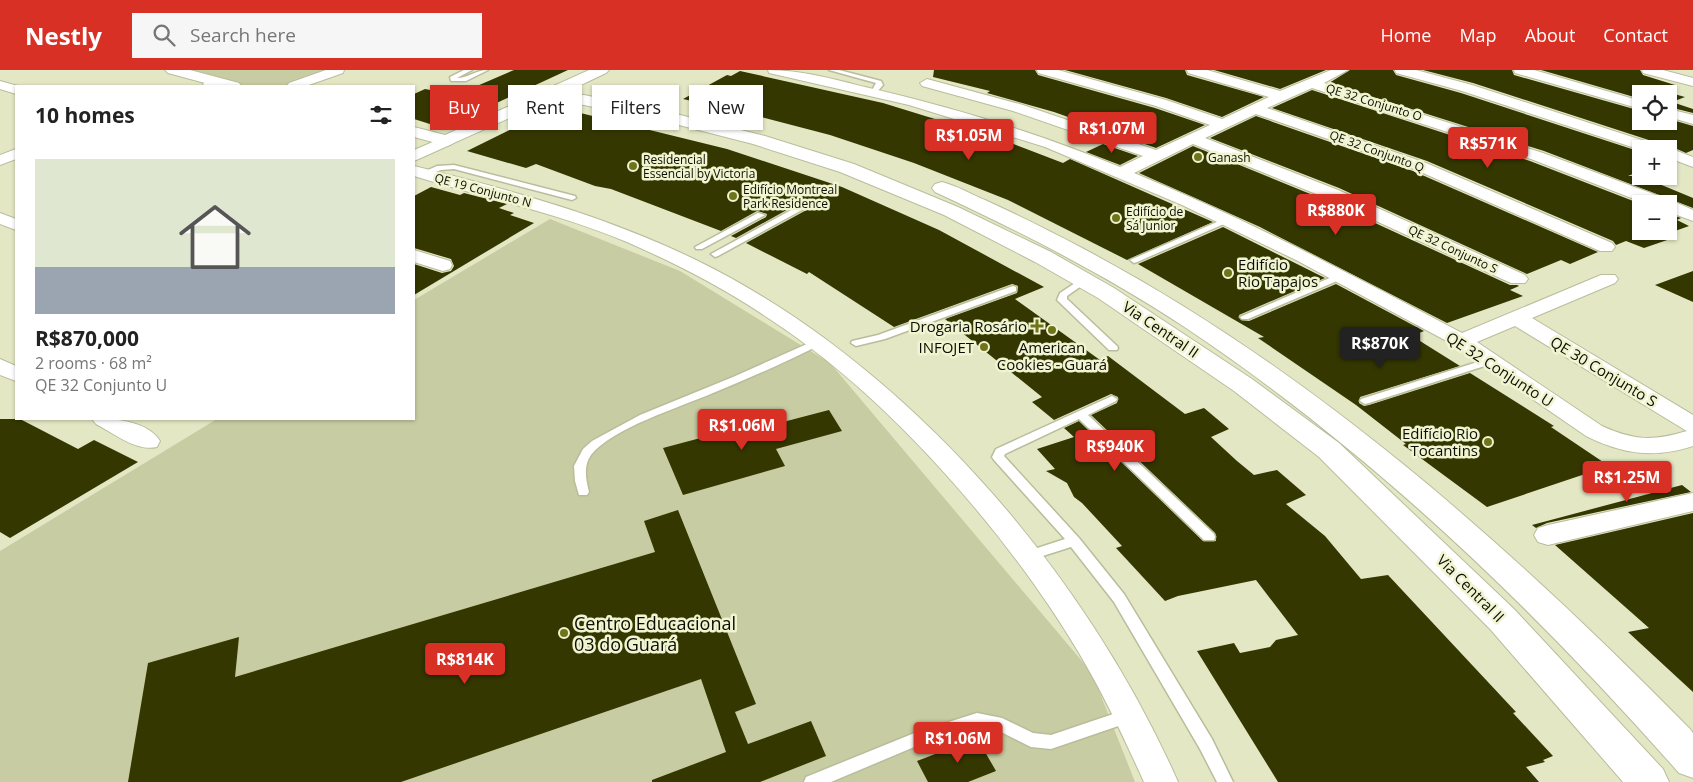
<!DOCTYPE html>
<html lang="en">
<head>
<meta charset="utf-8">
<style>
  body { margin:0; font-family:"Open Sans",sans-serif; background:#f6f6f6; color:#222; height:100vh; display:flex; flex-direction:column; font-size:19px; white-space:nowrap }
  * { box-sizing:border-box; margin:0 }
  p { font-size:16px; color:#767676 }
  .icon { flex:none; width:28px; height:28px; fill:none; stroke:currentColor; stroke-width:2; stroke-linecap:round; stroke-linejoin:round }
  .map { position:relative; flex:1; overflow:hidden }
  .panel { position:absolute; left:15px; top:15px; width:400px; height:335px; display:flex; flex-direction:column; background:#fff; border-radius:0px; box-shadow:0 1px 4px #0004 }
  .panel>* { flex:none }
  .hud { position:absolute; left:430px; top:15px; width:475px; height:45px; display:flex; gap:10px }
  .buttons { position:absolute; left:1632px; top:15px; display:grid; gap:10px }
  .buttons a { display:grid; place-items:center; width:45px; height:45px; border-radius:0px; background:#fff; box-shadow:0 1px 4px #0004; font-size:25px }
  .price { position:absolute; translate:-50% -42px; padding:0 11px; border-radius:5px; background:#d93025; color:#fff; font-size:16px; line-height:32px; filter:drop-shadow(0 1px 2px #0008) }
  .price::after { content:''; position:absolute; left:50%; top:30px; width:15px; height:11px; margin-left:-8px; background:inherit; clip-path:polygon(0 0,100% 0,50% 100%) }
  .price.current { background:#222; color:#fff }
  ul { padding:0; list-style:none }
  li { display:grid; align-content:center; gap:10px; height:265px; padding:0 20px }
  li span { display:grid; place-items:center; height:155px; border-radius:0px; color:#555 }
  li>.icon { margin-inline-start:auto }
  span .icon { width:90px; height:90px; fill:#fffc; stroke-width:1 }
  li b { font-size:21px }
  h2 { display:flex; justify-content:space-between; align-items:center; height:60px; padding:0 20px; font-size:21px }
  .chip { padding:0 18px; border-radius:0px; background:#fff; box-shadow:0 1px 4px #0004; font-size:18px; line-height:45px }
  .chip.current { background:#d93025; color:#fff }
  header { display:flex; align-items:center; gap:30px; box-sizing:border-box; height:70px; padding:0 25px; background:#d93025; color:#fff }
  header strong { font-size:24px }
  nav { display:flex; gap:28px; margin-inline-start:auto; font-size:18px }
  .search { width:350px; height:45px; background:#f6f6f6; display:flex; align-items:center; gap:12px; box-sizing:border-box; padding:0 18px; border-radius:0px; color:#767676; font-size:19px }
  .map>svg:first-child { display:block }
  .green { fill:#c8cca2 }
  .building { fill:#343700 }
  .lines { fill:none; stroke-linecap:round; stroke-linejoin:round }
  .service-casing { stroke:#b9bd9b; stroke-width:3 }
  .minor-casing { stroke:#b9bd9b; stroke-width:2 }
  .tertiary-casing { stroke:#b9bd9b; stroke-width:2 }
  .service { fill:#fff; fill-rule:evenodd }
  .minor { fill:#fff; fill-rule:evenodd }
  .tertiary { fill:#fff; fill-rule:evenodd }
  .poi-dot { fill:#6f741b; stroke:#f0f4d0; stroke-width:2 }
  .labels { text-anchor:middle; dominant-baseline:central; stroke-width:5; stroke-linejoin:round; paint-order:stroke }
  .far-street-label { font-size:12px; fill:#0d0e03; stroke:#f0f4d0 }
  .far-poi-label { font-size:12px; fill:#0d0e03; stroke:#f0f4d0; text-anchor:start }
  .poi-label { font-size:15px; fill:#0d0e03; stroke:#f0f4d0; text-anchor:end }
  .street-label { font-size:15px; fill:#0d0e03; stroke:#f0f4d0 }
  .near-poi-label { font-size:18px; fill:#0d0e03; stroke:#f0f4d0; text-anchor:start }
</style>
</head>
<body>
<header>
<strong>Nestly</strong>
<div class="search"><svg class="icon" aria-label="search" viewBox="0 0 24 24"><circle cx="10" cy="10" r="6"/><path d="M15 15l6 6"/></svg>Search here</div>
<nav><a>Home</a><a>Map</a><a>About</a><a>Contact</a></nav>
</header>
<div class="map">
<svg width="1693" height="712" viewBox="0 0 1693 712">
  <rect width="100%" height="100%" fill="#e3e7c4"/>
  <path class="green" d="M178,0H330L287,16H242Z
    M550,149L680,201L830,293L1092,603L1135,712H0V481L217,349H414V230Z"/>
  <path class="building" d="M514,0H568L488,37L455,30L451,34L453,36L466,40L433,55L414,49V24L425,19L456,25Z
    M934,0H1035L1038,5L1155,38L1205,55L1156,78L1054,42L987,23L990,21L933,7Z
    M1065,0H1185L1187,5L1264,27L1222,47L1166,28Z
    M1214,0H1326L1280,19Z
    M1350,0H1393L1396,5L1461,23L1641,82V101L1628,106H1640L1693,128V138L1544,81L1329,13Z
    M1423,0H1512L1514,5L1641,41V51H1669V49L1693,56V80L1686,83L1670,76L1665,79L1661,74L1473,13Z
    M1541,0H1640L1643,5L1675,15L1663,21L1685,27L1672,32L1693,39V43L1669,37V24H1641V29Z
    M740,1L883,33L1003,70L1063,93L1070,89L1213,152L1127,190L1008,130L914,93L830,65L750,44L683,29L727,5L731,6Z
    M1312,20L1530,91L1641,134V161H1669V144L1681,148L1677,150L1689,156L1664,165L1673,168L1644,178L1626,171L1616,175L1613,171L1427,91L1272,38Z
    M556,37L727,79L842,117L939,160L1044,217L1015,229L1100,290L1108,286L1185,344L1204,338L1229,359L1211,367L1237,391L1254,405L1277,400L1306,425L1286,434L1325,466L1361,509L1388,505L1516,642L1513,643L1553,686L1543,690L1545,692L1526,697L1539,712H1278L1197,581L1234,573L1240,583L1270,577L1276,570L1298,565L1256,510L1178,526L1165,531L1116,478L1122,476L1082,433L1074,427L1067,413L1046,401L1055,399L1037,379L1074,367L1064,358L1079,351L1203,471H1216L1215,463L1091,345L1117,333L1118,327L1111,324L1054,350L1032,332L1042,327L945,249L1017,223L1018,216L1012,214L894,257L809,202L807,204L746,173L812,137V133L803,131L736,168L731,166L766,147L767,144L757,141L721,161L611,119L595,116L536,94L526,98L467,81Z
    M1256,46L1413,101L1598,182L1570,194L1561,190L1527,204L1339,118L1210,68Z
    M1103,74L1138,86L1120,95L1086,82Z
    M1193,76L1325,130L1510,215H1517L1519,216L1510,220L1523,226L1447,253L1260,157L1139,103Z
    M431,117L460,125L464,123L507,134L499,138L514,143L510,145L534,153L414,225V194L442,203L451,201L454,196L451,189L414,178V126Z
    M1223,157L1325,208L1239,245L1241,250L1249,251L1336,214L1424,261L1412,266L1460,296L1360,327L1359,333L1364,336L1369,335L1470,303L1554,356L1551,357L1609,396L1487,437L1403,375L1406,374L1356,335L1258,268L1264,267L1138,194Z
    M1693,201V232L1655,215Z
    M829,340L842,361L776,379L785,396L683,425L663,378L753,354L756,359Z
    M0,349H20L78,379L94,370L138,392L10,468L0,462Z
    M1682,415L1691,422L1547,453L1536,458L1532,455Z
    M678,440L756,634L735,642L748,674L811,651L826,686L760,712H652V710L726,682L701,609L401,712H128L148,593L239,567L235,607L655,482L644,451Z
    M1693,443V622L1628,562L1649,558L1555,475Z
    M977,668L996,701L968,712H928L917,691Z"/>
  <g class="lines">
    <defs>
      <path id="service" d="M464,0H472L457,8C468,8 476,0 488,0L466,11H451L450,7Z
        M829,0H839L881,11L883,15L876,23H872L871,22L876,13Z
        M456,32L504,45L505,46L502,48L454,35L453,34Z
        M454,95L575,126L576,128L572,130L454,99L441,100L423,106L419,104L437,96Z
        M804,133L811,135L718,186L715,187L711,184Z
        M758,143L765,145L702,179H696L695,177Z
        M1226,148H1229L1233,150L1137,192L1134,193L1130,190Z
        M1341,203L1346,206L1344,208L1248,249H1242L1240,247Z
        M1084,207L1089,210L1087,212L1067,226V229L1117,276L1118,278L1117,280H1109L1057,230L1060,223Z
        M1013,216L1016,217V221L885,269L856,276L851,273L852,271L878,265Z
        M818,269L823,272L822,274C786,292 750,308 713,323C681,337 612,358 591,385C583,396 586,410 589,422L587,425H579L575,411L574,396L583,379L592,371L640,345L733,307Z
        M1490,288L1495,291L1494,293L1369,333L1365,334L1360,331L1361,329Z
        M1112,326L1117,329L1116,331L1088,345L1214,464L1215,467L1214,470H1204L1079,349L1005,384L1004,386L1079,468L1124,524L1212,669L1233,712H1217L1200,679L1114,532L1071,477L1027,491L1022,489L1020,486L1022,483L1065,469L994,390L992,387L996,379Z
        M1128,639L1133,641L1136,646L1133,651L1051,679L1031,677L999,661L977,657L919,675L831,712H804L806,707L917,662L977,643L1002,648L1033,663L1051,665Z"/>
      <path id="minor" d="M326,0H344L343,3L306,16H287L289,13Z
        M768,0C801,0 833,9 865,17C952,37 1038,63 1120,97L1143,86L1013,41L922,16L920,13L927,9L1023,35L1156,80L1210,55L1156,36L1038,3L1037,0H1058L1166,30L1222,49L1269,27L1188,3L1187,0H1207L1280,21L1331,0H1348L1324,13L1543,83L1675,132L1693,140V151L1669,142V134H1647L1531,89L1312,18L1267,38L1426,93L1612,173L1615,177L1612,181H1600L1414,99L1256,44L1205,68L1338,120L1525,205L1528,209L1525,213H1511L1326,128L1193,74L1134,103C1247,149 1354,206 1462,263L1601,205H1615L1618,209L1615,213L1532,248L1693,345V376C1654,389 1622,384 1586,366L1454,275L1296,190L1182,135L1045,77L909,35L769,3ZM1515,256L1685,360L1687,361C1653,371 1635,371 1602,356L1477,272Z
        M1395,0H1416L1472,15L1660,76L1663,79L1641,80L1462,21L1396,3Z
        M1514,0H1534L1641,31V39L1515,3Z
        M1642,0H1663L1693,8V16L1643,3Z
        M219,9L224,10L226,13L224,16H202L204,13Z
        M0,11L18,16L16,24L0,19Z
        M1669,39L1693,45V54L1669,47Z
        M447,66L452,68L455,71L452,74L414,91V80Z
        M1669,78L1693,87V97L1669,88Z
        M16,79V89L0,95V85Z
        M414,96C511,120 606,146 696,190C905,292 1085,501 1178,712H1144C1124,668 1104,625 1079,583C1008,464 888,326 771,250C726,219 677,194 627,172C558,143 485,128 414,106Z
        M0,143L16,149V160L0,154Z
        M414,180L450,191L452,195L450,199L443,201L414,192Z
        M0,289L16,296V311L0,305Z
        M92,349C113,348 148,351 160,371L157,377C137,382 113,363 96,354Z
        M1693,423V441L1548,475L1538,472L1534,465L1538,458L1548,455Z"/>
      <path id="tertiary" d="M165,0H190L239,13L241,16H216L168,3Z
        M589,0H609L606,3L562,24L584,25L676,44L765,66L854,94L958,137L1051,182L1114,218L1252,309L1339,373L1514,539L1663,699L1669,712H1623L1490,559L1319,387L1234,321L1098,228L1035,192L944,145L840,102L753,74L675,54L584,35L545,32L447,76L414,67V57L445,65Z
        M942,112C957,116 971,124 985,130C1018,145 1050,161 1082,178C1311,299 1509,475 1690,659L1693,663V708L1679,703C1532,536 1368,379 1183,256C1104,204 1021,162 935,122L932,118L935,114Z"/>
    </defs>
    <use href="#service" class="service-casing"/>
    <use href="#minor" class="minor-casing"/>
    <use href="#tertiary" class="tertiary-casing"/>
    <use href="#service" class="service"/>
    <use href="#minor" class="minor"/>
    <use href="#tertiary" class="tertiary"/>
  </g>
  <g class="poi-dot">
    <circle cx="1198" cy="87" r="5"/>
    <circle cx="633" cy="96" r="5"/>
    <circle cx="733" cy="126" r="5"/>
    <circle cx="1116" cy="148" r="5"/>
    <circle cx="1228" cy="203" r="5"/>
    <path d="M1034.5 248.5h5v5h5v5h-5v5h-5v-5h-5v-5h5z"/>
    <circle cx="1052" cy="260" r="5"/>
    <circle cx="984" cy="277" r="5"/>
    <circle cx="1488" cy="372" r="5"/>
    <circle cx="564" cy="563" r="5"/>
  </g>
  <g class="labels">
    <g class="far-street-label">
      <text transform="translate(1374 32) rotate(17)">QE 32 Conjunto O</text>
      <text transform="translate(1377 81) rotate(20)">QE 32 Conjunto Q</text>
      <text transform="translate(483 120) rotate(15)">QE 19 Conjunto N</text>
      <text transform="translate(1453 179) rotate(25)">QE 32 Conjunto S</text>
    </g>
    <g class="far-poi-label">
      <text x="1208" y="87">Ganash</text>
      <text x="643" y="89">Residencial<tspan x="643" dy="14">Essencial by Victoria</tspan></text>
      <text x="743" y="119">Edifício Montreal<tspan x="743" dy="14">Park Residence</tspan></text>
      <text x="1126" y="141">Edifício de<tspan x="1126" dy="14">Sá Junior</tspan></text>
    </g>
    <g class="poi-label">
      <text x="1238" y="194" text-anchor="start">Edifício<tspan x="1238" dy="17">Rio Tapajos</tspan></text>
      <text x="1027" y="256">Drogaria Rosário</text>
      <text x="974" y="277">INFOJET</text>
      <text x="1052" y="277" text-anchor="middle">American<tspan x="1052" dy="17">Cookies - Guará</tspan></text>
      <text x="1478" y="363">Edifício Rio<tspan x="1478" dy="17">Tocantins</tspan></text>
    </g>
    <g class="street-label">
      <text transform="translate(1161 259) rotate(34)">Via Central II</text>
      <text transform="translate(1500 299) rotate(33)">QE 32 Conjunto U</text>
      <text transform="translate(1604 301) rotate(31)">QE 30 Conjunto S</text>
      <text transform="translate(1471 518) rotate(45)">Via Central II</text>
    </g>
    <g class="near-poi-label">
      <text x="574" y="553">Centro Educacional<tspan x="574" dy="21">03 do Guará</tspan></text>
    </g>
  </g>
</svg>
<div class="buttons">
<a><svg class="icon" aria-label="locate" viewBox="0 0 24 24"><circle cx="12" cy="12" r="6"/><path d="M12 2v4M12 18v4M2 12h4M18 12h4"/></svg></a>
<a>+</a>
<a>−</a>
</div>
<b class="price" style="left:1112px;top:84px">R$1.07M</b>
<b class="price" style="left:969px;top:91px">R$1.05M</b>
<b class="price" style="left:1488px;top:99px">R$571K</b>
<b class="price" style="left:1336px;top:166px">R$880K</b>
<b class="price current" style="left:1380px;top:299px">R$870K</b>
<b class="price" style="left:742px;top:381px">R$1.06M</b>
<b class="price" style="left:1115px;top:402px">R$940K</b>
<b class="price" style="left:1627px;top:433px">R$1.25M</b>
<b class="price" style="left:465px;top:615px">R$814K</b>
<b class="price" style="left:958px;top:694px">R$1.06M</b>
<div class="hud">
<a class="chip current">Buy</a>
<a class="chip">Rent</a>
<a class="chip">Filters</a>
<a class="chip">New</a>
</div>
<section class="panel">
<h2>10 homes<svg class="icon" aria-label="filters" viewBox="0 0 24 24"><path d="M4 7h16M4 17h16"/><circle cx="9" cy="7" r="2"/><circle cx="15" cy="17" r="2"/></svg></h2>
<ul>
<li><span style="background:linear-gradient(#dfe7d0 70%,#9aa5b1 0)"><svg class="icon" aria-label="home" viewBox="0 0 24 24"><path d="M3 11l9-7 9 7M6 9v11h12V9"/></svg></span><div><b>R$870,000</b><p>2 rooms · 68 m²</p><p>QE 32 Conjunto U</p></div></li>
</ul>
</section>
</div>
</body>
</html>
